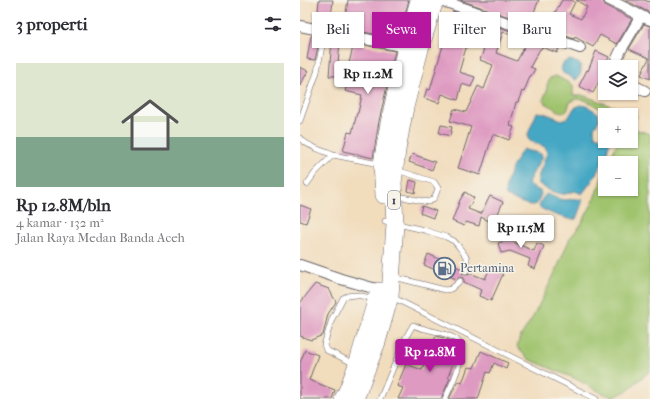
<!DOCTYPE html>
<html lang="id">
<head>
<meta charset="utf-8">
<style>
  body { margin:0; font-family:"IM FELL French Canon",serif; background:#f7f7f7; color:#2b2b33; height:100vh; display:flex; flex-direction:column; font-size:15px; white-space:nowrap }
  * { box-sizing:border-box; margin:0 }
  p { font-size:13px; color:#7c7c81 }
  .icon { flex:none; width:22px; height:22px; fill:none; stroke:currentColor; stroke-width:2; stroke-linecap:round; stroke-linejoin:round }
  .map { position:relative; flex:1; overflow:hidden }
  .drawer { display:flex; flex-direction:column; background:#fff; width:300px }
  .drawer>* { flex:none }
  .top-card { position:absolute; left:12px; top:12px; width:278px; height:36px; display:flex; gap:8px }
  .tools { position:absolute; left:298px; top:60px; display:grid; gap:8px }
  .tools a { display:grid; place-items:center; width:40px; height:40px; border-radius:0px; background:#fff; box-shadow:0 1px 3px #0004; font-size:20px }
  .price { position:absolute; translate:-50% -34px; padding:0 9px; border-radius:4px; background:#fff; color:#222; font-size:13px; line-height:26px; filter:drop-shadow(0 1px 2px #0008) }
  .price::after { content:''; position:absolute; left:50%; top:24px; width:12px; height:9px; margin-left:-6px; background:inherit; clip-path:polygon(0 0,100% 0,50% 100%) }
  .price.current { background:#b5179e; color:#fff }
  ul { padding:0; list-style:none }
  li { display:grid; align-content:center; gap:8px; height:212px; padding:0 16px }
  li span { display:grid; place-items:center; height:124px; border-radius:0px; color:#555 }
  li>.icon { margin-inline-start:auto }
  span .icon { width:72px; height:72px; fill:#fffc; stroke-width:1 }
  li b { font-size:17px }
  h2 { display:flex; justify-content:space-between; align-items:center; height:48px; padding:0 16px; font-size:17px }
  .chip { padding:0 14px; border-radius:0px; background:#fff; box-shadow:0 1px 3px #0004; font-size:14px; line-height:36px }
  .chip.current { background:#b5179e; color:#fff }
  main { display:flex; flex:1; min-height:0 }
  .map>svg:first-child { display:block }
  .green { fill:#a0c46e; stroke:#617354 }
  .water { fill:#44a7c4; stroke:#336480 }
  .building { fill:#de9ac1; fill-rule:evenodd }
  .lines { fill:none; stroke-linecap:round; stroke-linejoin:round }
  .service-casing { stroke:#6a6368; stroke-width:6 }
  .minor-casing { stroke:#6a6368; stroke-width:12 }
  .trunk-casing { stroke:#6a6368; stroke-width:18 }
  .service { stroke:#fff; stroke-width:5 }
  .minor { stroke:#fff; stroke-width:10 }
  .trunk { stroke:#fff; stroke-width:17 }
  .labels { text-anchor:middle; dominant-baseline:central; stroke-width:3; stroke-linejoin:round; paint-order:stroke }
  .shield { fill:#f7f3e8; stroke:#62616f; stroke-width:1 }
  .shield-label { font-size:11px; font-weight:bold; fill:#22223b }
  .service-label { font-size:12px; fill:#4e5e75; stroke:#f7f3e8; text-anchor:start }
</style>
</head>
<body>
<main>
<section class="drawer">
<h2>3 properti<svg class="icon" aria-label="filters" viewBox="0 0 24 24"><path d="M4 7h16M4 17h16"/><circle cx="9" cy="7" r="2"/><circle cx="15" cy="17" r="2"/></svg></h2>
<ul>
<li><span style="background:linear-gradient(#dfe7d0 60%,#7fa58c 0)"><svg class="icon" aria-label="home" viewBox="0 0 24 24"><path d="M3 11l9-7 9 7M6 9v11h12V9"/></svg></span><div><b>Rp 12.8M/bln</b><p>4 kamar · 132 m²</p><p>Jalan Raya Medan Banda Aceh</p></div></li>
</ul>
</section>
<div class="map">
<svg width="350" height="399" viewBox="0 0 350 399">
  <rect width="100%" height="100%" fill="#f7f3e8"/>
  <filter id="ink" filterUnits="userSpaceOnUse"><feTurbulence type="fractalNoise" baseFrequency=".025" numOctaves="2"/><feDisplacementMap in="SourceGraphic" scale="8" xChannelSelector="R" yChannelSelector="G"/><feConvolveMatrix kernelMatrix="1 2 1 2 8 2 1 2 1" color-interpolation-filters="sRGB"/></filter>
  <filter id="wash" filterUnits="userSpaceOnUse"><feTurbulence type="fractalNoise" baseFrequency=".012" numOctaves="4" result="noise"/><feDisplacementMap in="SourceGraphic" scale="16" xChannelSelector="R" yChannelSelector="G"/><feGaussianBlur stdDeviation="0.9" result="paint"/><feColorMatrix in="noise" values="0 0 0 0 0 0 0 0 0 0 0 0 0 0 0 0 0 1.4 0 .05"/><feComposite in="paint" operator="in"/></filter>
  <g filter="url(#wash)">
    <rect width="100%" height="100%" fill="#f1dcbc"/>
    <path class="green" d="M256,76L273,85V95L277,96L282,95L333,114L337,116L334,121L331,120V115H312L285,100L276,99L270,102L267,111L262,113L244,102V97L247,91V85L250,78Z
      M331,128L350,134V371L326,391L314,397L302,393L276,379L228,359L217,347L220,337L233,317L255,273L270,238L280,226L292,204L305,170V189H331V163H308L318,141H331Z"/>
    <path class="water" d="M269,60L273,61L280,64C282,71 281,76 276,80L263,73L261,69L263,63Z
      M281,105L287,106L298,113L299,120L294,128L295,136L302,138L305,136V141H310L306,156L292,181L282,194L275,191C271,192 266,195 262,194C253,193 244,188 238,183V177L247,153L245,147L230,141L228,139V134L237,112L244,113L262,120L269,117L274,108Z
      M223,149C229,152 235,151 241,154L242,157L228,182L230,186L240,191L241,194L237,204C228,208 215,199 206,196C202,184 216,159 223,149Z
      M247,194C252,196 259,200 266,200C272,199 275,198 282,200V203L276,219C269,221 246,212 239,207C241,202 242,197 247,194Z"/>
    <g id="blocks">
      <path class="building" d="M19,0H33L31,17L25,16L24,24L17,23Z
        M48,0H109L98,39L48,29L50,19L45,18Z
        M160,0H239L229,24Z
        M262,0H271L275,2L269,14L281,19L287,7L276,0H303L304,3L306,6L332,19L317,44L300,35L293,47L275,37L274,39L246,29Z
        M325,0H344L350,2V13Z
        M153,11L259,48L257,53L242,47L241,49H240L230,67L235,69L231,76H230L224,92L222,91L218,102H216L210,126L214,127L209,140L193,134L180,175L158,168L171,127L150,121L154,109L166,112L178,86L184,89L193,65L180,60L185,46L168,41L159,72L175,77L171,87L162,84L158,100L142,94L139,103L124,98L127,89L130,90ZM203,32L228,40L217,61L196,53Z
        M344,24L350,26V79L341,75L349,58L329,49Z
        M11,36L20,38L15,60L7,59Z
        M32,39L40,41L37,76H29Z
        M54,43L95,51L79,121L73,158L43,151L48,132L52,133L57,113H58L62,95L45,91L53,64L49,63Z
        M296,51L309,57L300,77L301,78L293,93L279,86L287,70L288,71Z
        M0,67L8,71L0,86Z
        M141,125L152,127L150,136L139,133Z
        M112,154L135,162L132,170L109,162Z
        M110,180L117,182L115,193L108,191Z
        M165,192L174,198L168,209L181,214L190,196L203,202L195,220L191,218L189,221L181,217L179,226L166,222L164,226L152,221L160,200Z
        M0,205L11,209L6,223L0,221Z
        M122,206L136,211L133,218L120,213Z
        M209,228L217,236L211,241L234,251L237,243L244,246L235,269L228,266L230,259L210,251L201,253L198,243L209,240L211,241L204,234Z
        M128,254L162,269V273L165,275H168L170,273L185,279L190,268L203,274L191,301L179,296L181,290L164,282V280L162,277H159L156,279L124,265Z
        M15,284L29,289L36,302L28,314L23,335L11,340L0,336V303Z
        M136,336L144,338L153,342L152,344L156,346L157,352L148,377L150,378L141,399H98L103,388L97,386L106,364L122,370Z
        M5,350L18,355L9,380L35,390L32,399H0V363Z
        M181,351L208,363L206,369L194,363L190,373L187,372L178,399H149L158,381L162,383L168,367L174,368Z"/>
    </g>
  </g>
  <g filter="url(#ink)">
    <use href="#blocks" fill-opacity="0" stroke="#6a6368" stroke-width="1"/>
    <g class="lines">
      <defs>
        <path id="service" d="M0,121L17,72L25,31
          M0,138C6,146 24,151 33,155
          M7,184L15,173L33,155L79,164
          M97,196L128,202C135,200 136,194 138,188L134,182L97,170
          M85,221L124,230L146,237L154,241L159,247L167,258V264L166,271
          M94,278L102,279L145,290L151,289L160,281
          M92,297L296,399
          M55,364L26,350L24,345L32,319L43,298C51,292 65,297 75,299
          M80,399L106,337L113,325C117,327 121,328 125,329C134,332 149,333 157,340C169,352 151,386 145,399"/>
        <path id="minor" d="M140,0L249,37L280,48
          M309,0C323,6 336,14 350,20
          M0,26L106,47
          M313,67L321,50L341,16
          M331,84L345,91
          M0,265L41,279L80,290"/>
        <path id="trunk" d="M84,195L82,164L89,123L106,47L119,0
          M43,399L48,389L57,365L79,291
          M55,399L77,342L90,296L95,224L93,183L97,150L105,107L120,49L135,0"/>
      </defs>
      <use href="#service" class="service-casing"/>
      <use href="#minor" class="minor-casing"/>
      <use href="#trunk" class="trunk-casing"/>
      <use href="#service" class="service"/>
      <use href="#minor" class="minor"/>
      <use href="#trunk" class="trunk"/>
    </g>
  </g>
  <defs>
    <symbol id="fuel-ring" viewBox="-11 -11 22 22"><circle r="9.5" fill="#f7f3e8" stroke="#5c6f8a" stroke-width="1.5"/><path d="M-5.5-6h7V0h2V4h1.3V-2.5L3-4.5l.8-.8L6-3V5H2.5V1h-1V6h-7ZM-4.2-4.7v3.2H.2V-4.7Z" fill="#5c6f8a"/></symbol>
  </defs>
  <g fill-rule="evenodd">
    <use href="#fuel-ring" x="132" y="256" width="25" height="25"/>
  </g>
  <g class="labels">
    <rect class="shield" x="88" y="191" width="12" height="18" rx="3"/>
    <g class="shield-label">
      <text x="94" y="200">1</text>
    </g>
    <g class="service-label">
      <text x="160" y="268">Pertamina</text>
    </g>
  </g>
</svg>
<div class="tools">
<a><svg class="icon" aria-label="layers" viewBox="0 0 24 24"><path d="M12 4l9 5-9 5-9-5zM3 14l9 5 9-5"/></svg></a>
<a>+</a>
<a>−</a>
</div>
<b class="price" style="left:68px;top:95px">Rp 11.2M</b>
<b class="price" style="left:221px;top:249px">Rp 11.5M</b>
<b class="price current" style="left:130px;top:373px">Rp 12.8M</b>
<div class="top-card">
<a class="chip">Beli</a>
<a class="chip current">Sewa</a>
<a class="chip">Filter</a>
<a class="chip">Baru</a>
</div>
</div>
</main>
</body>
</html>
